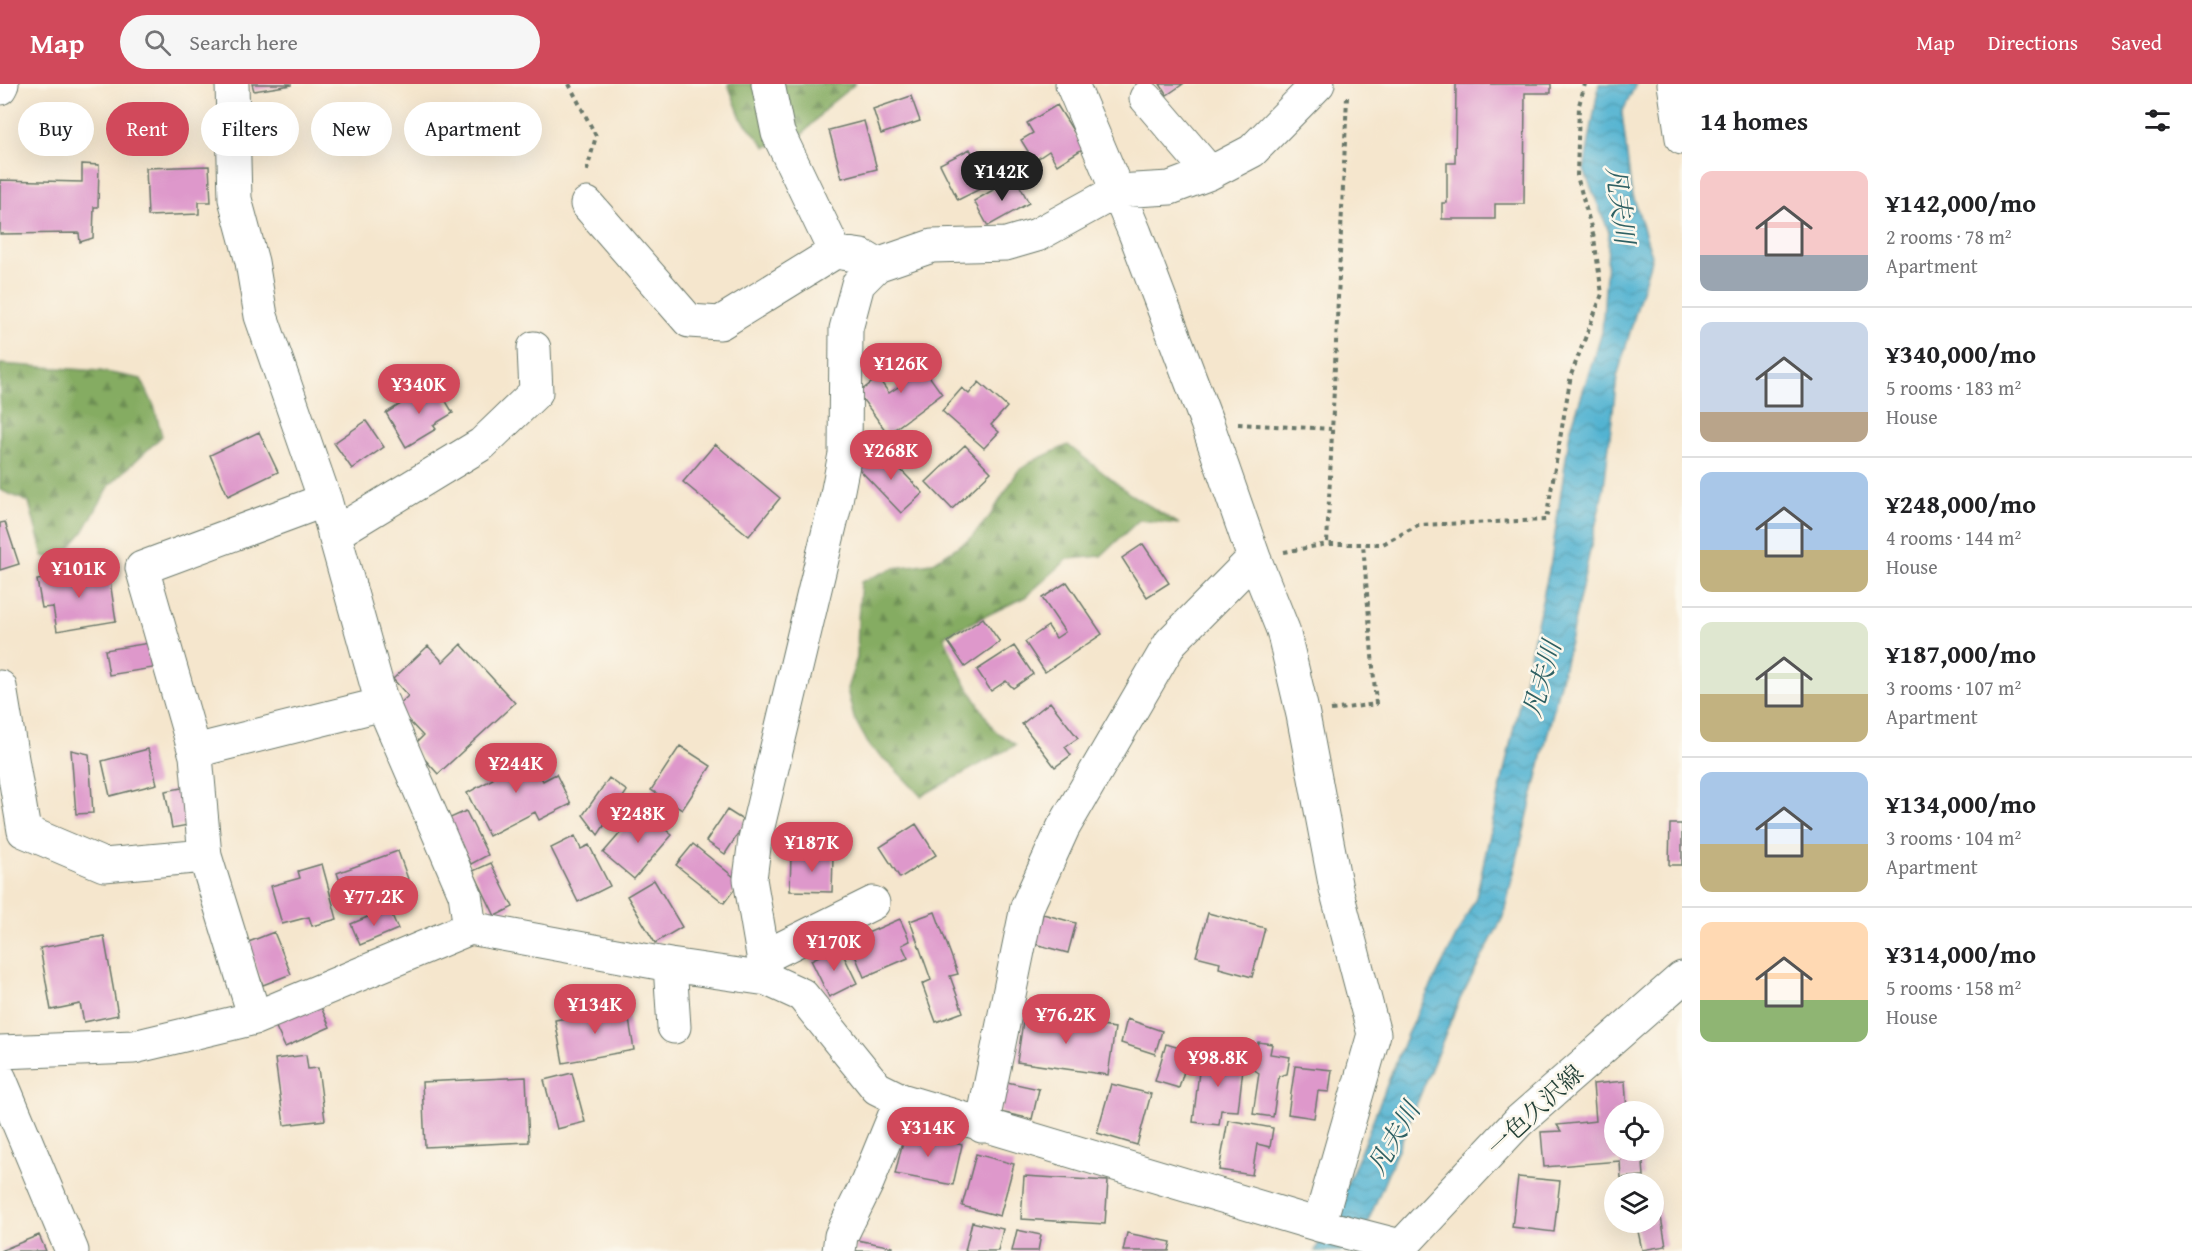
<!DOCTYPE html>
<html lang="en">
<head>
<meta charset="utf-8">
<style>
  body { margin:0; font-family:"Gentium Book Plus","Noto Serif JP",serif; background:#f6f6f6; color:#202124; height:100vh; display:flex; flex-direction:column; font-size:22px; white-space:nowrap }
  * { box-sizing:border-box; margin:0 }
  p { font-size:20px; color:#757577 }
  .icon { flex:none; width:33px; height:33px; fill:none; stroke:currentColor; stroke-width:2; stroke-linecap:round; stroke-linejoin:round }
  .map { position:relative; flex:1; overflow:hidden }
  .panel { display:flex; flex-direction:column; background:#fff; width:510px }
  .panel>* { flex:none }
  .guide { position:absolute; left:18px; top:18px; width:570px; height:54px; display:flex; gap:12px }
  .buttons { position:absolute; left:1604px; top:1017px; display:grid; gap:12px }
  .buttons a { display:grid; place-items:center; width:60px; height:60px; border-radius:50%; background:#fff; box-shadow:0 6px 24px #0002; font-size:30px }
  .price { position:absolute; translate:-50% -51px; padding:0 14px; border-radius:21px; background:#d1495b; color:#fff; font-size:20px; line-height:39px; filter:drop-shadow(0 2px 3px #0008) }
  .price::after { content:''; position:absolute; left:50%; top:36px; width:18px; height:14px; margin-left:-9px; background:inherit; clip-path:polygon(0 0,100% 0,50% 100%) }
  .price.on { background:#222; color:#fff }
  ul { padding:0; list-style:none }
  li { display:flex; align-items:center; gap:18px; height:150px; padding:0 18px }
  li+li { border-top:2px solid #e0e0e0 }
  li span { display:grid; place-items:center; flex:none; width:168px; height:120px; border-radius:12px; color:#555 }
  li>.icon { margin-inline-start:auto }
  span .icon { width:72px; height:72px; fill:#fffc; stroke-width:1 }
  li b { font-size:26px }
  h2 { display:flex; justify-content:space-between; align-items:center; height:72px; padding:0 18px; font-size:26px }
  .tag { padding:0 21px; border-radius:27px; background:#fff; box-shadow:0 6px 24px #0002; font-size:21px; line-height:54px }
  .tag.on { background:#d1495b; color:#fff }
  header { display:flex; align-items:center; gap:36px; box-sizing:border-box; height:84px; padding:0 30px; background:#d1495b; color:#fff }
  header strong { font-size:28px }
  nav { display:flex; gap:33px; margin-inline-start:auto; font-size:21px }
  .search { width:420px; height:54px; background:#f6f6f6; display:flex; align-items:center; gap:15px; box-sizing:border-box; padding:0 21px; border-radius:33px; color:#757577; font-size:22px }
  main { display:flex; flex:1; min-height:0 }
  .map>svg:first-child { display:block }
  .forest { fill:url(#forest-firs); stroke:#52744b; stroke-width:1.5 }
  .water { fill:url(#water-waves); stroke:#387882; stroke-width:1.5 }
  .building { fill:#de98cb }
  .lines { fill:none; stroke-linecap:round; stroke-linejoin:round }
  .minor-casing { stroke:#6a786a; stroke-width:35 }
  .path { stroke:#6a786a; stroke-width:4; stroke-dasharray:4.5 4.5; stroke-linecap:butt }
  .minor { stroke:#fff; stroke-width:33 }
  .labels { text-anchor:middle; dominant-baseline:central; stroke-width:5; stroke-linejoin:round; paint-order:stroke }
  .street-label { font-size:24px; fill:#1f3d34; stroke:#fbf7ec }
  .water-label { font-size:26px; font-style:italic; fill:#2e6063; stroke:#fbf7ec }
</style>
</head>
<body>
<header>
<strong>Map</strong>
<div class="search"><svg class="icon" aria-label="search" viewBox="0 0 24 24"><circle cx="10" cy="10" r="6"/><path d="M15 15l6 6"/></svg>Search here</div>
<nav><a>Map</a><a>Directions</a><a>Saved</a></nav>
</header>
<main>
<div class="map">
<svg width="1682" height="1167" viewBox="0 0 1682 1167">
  <defs>
    <pattern id="forest-firs" width="22" height="20" patternUnits="userSpaceOnUse" patternTransform="scale(1.5)"><rect width="22" height="20" fill="#85ac62"/><path d="M5 1l3.5 6h-7zM16 11l3.5 6h-7z" fill="#6c8d52"/></pattern>
    <pattern id="water-waves" width="16" height="10" patternUnits="userSpaceOnUse" patternTransform="scale(1.5)"><rect width="16" height="10" fill="#52b3d1"/><path d="M0 5q4-4 8 0t8 0" fill="none" stroke="#4393aa"/></pattern>
  </defs>
  <rect width="100%" height="100%" fill="#fbf7ec"/>
  <filter id="ink" filterUnits="userSpaceOnUse"><feTurbulence type="fractalNoise" baseFrequency=".0167" numOctaves="2"/><feDisplacementMap in="SourceGraphic" scale="12" xChannelSelector="R" yChannelSelector="G"/><feConvolveMatrix kernelMatrix="1 2 1 2 8 2 1 2 1" color-interpolation-filters="sRGB"/></filter>
  <filter id="wash" filterUnits="userSpaceOnUse"><feTurbulence type="fractalNoise" baseFrequency=".008" numOctaves="4" result="noise"/><feDisplacementMap in="SourceGraphic" scale="24" xChannelSelector="R" yChannelSelector="G"/><feGaussianBlur stdDeviation="1.35" result="paint"/><feColorMatrix in="noise" values="0 0 0 0 0 0 0 0 0 0 0 0 0 0 0 0 0 1.4 0 .05"/><feComposite in="paint" operator="in"/></filter>
  <g filter="url(#wash)">
    <rect width="100%" height="100%" fill="#f5e6cd"/>
    <path class="forest" d="M728,0H855L829,21L800,53L766,63L741,34Z
      M0,280L100,287L141,295L154,322L162,352L110,401L83,448L60,475L43,472L29,418L0,406Z
      M1068,361L1130,410L1179,440L1139,436L1101,472L1068,475L1025,513L944,552L961,592L994,646L1016,661L921,712L891,681L870,663L854,634L847,605L857,574L858,536L861,498L894,484L932,479L970,455L990,432L1018,387L1033,377Z"/>
    <path class="water" d="M1599,0H1636L1622,29L1631,105L1652,172L1617,293L1604,403L1569,562L1503,833L1459,917L1356,1167H1315L1352,1089L1407,950L1476,813L1551,477L1570,347L1602,248L1609,148L1584,86Z"/>
    <g id="blocks">
      <path class="building" d="M252,0H291V1L254,7Z
        M1160,0H1183L1167,11Z
        M1456,0H1551V9H1525L1524,120H1495V135H1442V119H1447V79H1455Z
        M911,12L920,37L881,50L873,25Z
        M1057,21L1084,64L1057,81L1049,67L1034,77L1021,56L1033,49L1027,39Z
        M864,37L877,85L842,94L829,46Z
        M970,65L988,101L958,116L940,80Z
        M82,80L99,81L98,123H94L93,154L80,158L79,149L0,150V96L82,98Z
        M209,82L211,118H199V130L148,132L146,84Z
        M1015,93L1029,119L988,142L974,117Z
        M912,268L942,310L888,350L858,309L878,294L889,309L901,301L889,285Z
        M979,298L1007,323L991,341L999,348L984,364L942,327L962,304L969,310Z
        M435,299L453,329L433,341L436,345L406,363L386,329Z
        M366,337L384,363L352,385L334,359Z
        M259,348L278,388L228,412L210,371Z
        M715,360L780,414L749,452L683,398Z
        M965,361L991,388L952,425L926,398Z
        M880,364L923,409L901,429L858,384Z
        M5,438L19,480L0,486V439Z
        M1143,460L1169,499L1147,513L1122,474Z
        M108,484L116,537L57,547L53,523L42,524L37,496Z
        M1067,498L1102,550L1045,588L1025,558L1048,542L1056,554L1065,548L1042,514Z
        M983,534L1000,558L965,583L948,558Z
        M149,559L153,584L109,591L105,566Z
        M461,560L515,619L438,690L413,662L423,652L396,623L408,612L393,595L428,562L443,578Z
        M1014,562L1033,590L1013,604L1006,597L991,607L977,586Z
        M1050,618L1078,654L1065,663L1071,671L1055,683L1022,640Z
        M680,662L711,682L682,726L651,706Z
        M148,665L157,700L110,712L102,677Z
        M71,666L89,670L93,729L76,730Z
        M512,667L518,679L530,673L543,697L556,690L571,720L539,736L535,728L489,752L467,709L493,695L485,681Z
        M609,694L627,707L598,751L583,731Z
        M187,703L194,740L172,744L165,707Z
        M641,725L672,751L634,795L603,769Z
        M727,726L746,738L725,770L706,757Z
        M466,727L488,771L471,780L448,735Z
        M916,740L936,771L900,794L880,763Z
        M1670,740H1682V781H1669Z
        M575,752L581,765L589,761L610,802L578,818L551,764Z
        M693,760L740,798L724,819L676,781Z
        M398,767L408,795L377,806L380,815L350,825L337,789Z
        M791,771L833,772L832,808L790,807Z
        M491,779L513,823L495,832L473,787Z
        M322,780L337,835L312,842L309,833L282,840L271,802L300,794L298,787Z
        M654,796L682,843L655,859L627,812Z
        M389,824L398,845L360,861L351,840Z
        M935,828L958,890L950,892L963,928L936,938L922,900L931,896L910,837Z
        M1208,829L1265,844L1252,893L1219,884L1220,878L1196,872Z
        M1043,830L1076,839L1068,869L1035,860Z
        M900,835L910,857L902,861L908,874L864,893L849,857Z
        M274,848L291,890L263,901L246,859Z
        M104,852L118,931L84,938L80,920L51,926L40,864Z
        M839,862L857,899L829,913L811,876Z
        M319,919L330,943L285,963L274,939Z
        M627,923L634,966L563,979L555,936Z
        M1024,931L1115,944L1108,991L1017,978Z
        M1127,935L1162,947L1155,970L1121,959Z
        M1258,958L1272,960L1270,970L1290,973L1287,990L1279,992L1273,1033L1253,1030L1259,989L1253,985Z
        M1166,960L1190,967L1179,1004L1155,997Z
        M306,971L308,985L318,984L325,1036L284,1041L275,975Z
        M1201,971L1244,976L1238,1027L1221,1026L1219,1041L1193,1038Z
        M1295,982L1332,986L1329,1008L1318,1007L1314,1034L1288,1030Z
        M572,989L585,1038L557,1045L544,996Z
        M526,993L529,1058L425,1063L422,998Z
        M1625,997L1627,1028H1614V1066H1642L1644,1092L1621,1094L1620,1077L1544,1083L1541,1048L1561,1047L1557,1041L1596,1037L1593,1000Z
        M1007,998L1039,1005L1032,1035L1000,1028Z
        M1111,1000L1151,1010L1137,1061L1097,1049Z
        M1228,1036L1273,1044L1270,1063L1257,1060L1252,1091L1219,1086Z
        M906,1045L962,1061L953,1101L895,1090Z
        M976,1070L1014,1080L1000,1132L962,1122Z
        M1024,1092L1108,1097L1105,1140L1021,1135Z
        M1518,1093L1560,1097L1554,1148L1512,1143Z
        M1658,1116L1666,1162L1642,1166L1636,1138H1653V1117Z
        M972,1138L1003,1145L998,1167H965Z
        M1017,1146L1041,1151L1038,1167H1012Z
        M1127,1149L1171,1158L1169,1167H1123Z
        M39,1151L46,1167H0Z
        M857,1156L893,1163L892,1167H855Z"/>
    </g>
  </g>
  <g filter="url(#ink)">
    <use href="#blocks" fill-opacity="0" stroke="#6a786a" stroke-width="1.5"/>
    <g class="lines">
      <defs>
        <path id="minor" d="M232,0L235,115L252,178L261,232L325,416L381,616L465,810L470,844
          M768,0L778,49L835,168
          M1072,0L1135,149L1207,339L1254,474L1283,546L1303,631L1336,805L1374,950L1319,1141
          M1674,0L1682,54
          M0,4L2,0
          M1146,14L1210,89
          M587,120L689,237L720,239L835,168L862,172L877,181
          M334,450L482,360L536,308L534,264
          M0,603L24,747L104,781L205,772L255,934
          M195,667L383,620
          M205,772L196,672L142,484L325,416
          M764,873L873,819
          M670,881L674,943
          M767,895L750,795L755,755L835,421L845,370L846,245L858,200L877,181L932,162L1006,160L1037,151L1117,107L1170,104L1210,89L1252,67L1318,0
          M0,968L134,963L255,934L470,844L670,881L767,895L802,911L877,1004L901,1016L1319,1141L1400,1162
          M0,995L72,1167
          M982,1042L1027,823L1063,744L1171,558L1254,474
          M839,1167L841,1152L867,1099L901,1016
          M1397,1167L1519,1037L1682,894"/>
      </defs>
      <use href="#minor" class="minor-casing"/>
      <path class="path" d="M569,0L596,52L586,90
        M1347,13L1327,460H1383L1418,441L1546,436L1571,291L1602,210L1594,154L1577,92L1579,21L1585,0
        M1238,340L1331,345
        M1284,468L1327,460
        M1331,626L1376,620L1363,460"/>
      <use href="#minor" class="minor"/>
    </g>
  </g>
  <g class="labels">
    <g class="street-label">
      <text transform="translate(1535 1026) rotate(-43)">一色久沢線</text>
    </g>
    <g class="water-label">
      <text transform="translate(1621 121) rotate(83)">凡夫川</text>
      <text transform="translate(1541 595) rotate(-74)">凡夫川</text>
      <text transform="translate(1393 1054) rotate(-60)">凡夫川</text>
    </g>
  </g>
</svg>
<div class="buttons">
<a><svg class="icon" aria-label="locate" viewBox="0 0 24 24"><circle cx="12" cy="12" r="6"/><path d="M12 2v4M12 18v4M2 12h4M18 12h4"/></svg></a>
<a><svg class="icon" aria-label="layers" viewBox="0 0 24 24"><path d="M12 4l9 5-9 5-9-5zM3 14l9 5 9-5"/></svg></a>
</div>
<b class="price on" style="left:1002px;top:118px">¥142K</b>
<b class="price" style="left:901px;top:310px">¥126K</b>
<b class="price" style="left:419px;top:331px">¥340K</b>
<b class="price" style="left:891px;top:397px">¥268K</b>
<b class="price" style="left:79px;top:515px">¥101K</b>
<b class="price" style="left:516px;top:710px">¥244K</b>
<b class="price" style="left:638px;top:760px">¥248K</b>
<b class="price" style="left:812px;top:789px">¥187K</b>
<b class="price" style="left:374px;top:843px">¥77.2K</b>
<b class="price" style="left:834px;top:888px">¥170K</b>
<b class="price" style="left:595px;top:951px">¥134K</b>
<b class="price" style="left:1066px;top:961px">¥76.2K</b>
<b class="price" style="left:1218px;top:1004px">¥98.8K</b>
<b class="price" style="left:928px;top:1074px">¥314K</b>
<div class="guide">
<a class="tag">Buy</a>
<a class="tag on">Rent</a>
<a class="tag">Filters</a>
<a class="tag">New</a>
<a class="tag">Apartment</a>
</div>
</div>
<section class="panel">
<h2>14 homes<svg class="icon" aria-label="filters" viewBox="0 0 24 24"><path d="M4 7h16M4 17h16"/><circle cx="9" cy="7" r="2"/><circle cx="15" cy="17" r="2"/></svg></h2>
<ul>
<li><span style="background:linear-gradient(#f6c9c9 70%,#9aa5b1 0)"><svg class="icon" aria-label="home" viewBox="0 0 24 24"><path d="M3 11l9-7 9 7M6 9v11h12V9"/></svg></span><div><b>¥142,000/mo</b><p>2 rooms · 78 m²</p><p>Apartment</p></div></li>
<li><span style="background:linear-gradient(#c9d6e8 75%,#b9a48a 0)"><svg class="icon" aria-label="home" viewBox="0 0 24 24"><path d="M3 11l9-7 9 7M6 9v11h12V9"/></svg></span><div><b>¥340,000/mo</b><p>5 rooms · 183 m²</p><p>House</p></div></li>
<li><span style="background:linear-gradient(#a9c7e8 65%,#c2b280 0)"><svg class="icon" aria-label="home" viewBox="0 0 24 24"><path d="M3 11l9-7 9 7M6 9v11h12V9"/></svg></span><div><b>¥248,000/mo</b><p>4 rooms · 144 m²</p><p>House</p></div></li>
<li><span style="background:linear-gradient(#dfe7d0 60%,#c2b280 0)"><svg class="icon" aria-label="home" viewBox="0 0 24 24"><path d="M3 11l9-7 9 7M6 9v11h12V9"/></svg></span><div><b>¥187,000/mo</b><p>3 rooms · 107 m²</p><p>Apartment</p></div></li>
<li><span style="background:linear-gradient(#a9c7e8 60%,#c2b280 0)"><svg class="icon" aria-label="home" viewBox="0 0 24 24"><path d="M3 11l9-7 9 7M6 9v11h12V9"/></svg></span><div><b>¥134,000/mo</b><p>3 rooms · 104 m²</p><p>Apartment</p></div></li>
<li><span style="background:linear-gradient(#ffd9b3 65%,#8fb573 0)"><svg class="icon" aria-label="home" viewBox="0 0 24 24"><path d="M3 11l9-7 9 7M6 9v11h12V9"/></svg></span><div><b>¥314,000/mo</b><p>5 rooms · 158 m²</p><p>House</p></div></li>
</ul>
</section>
</main>
</body>
</html>
